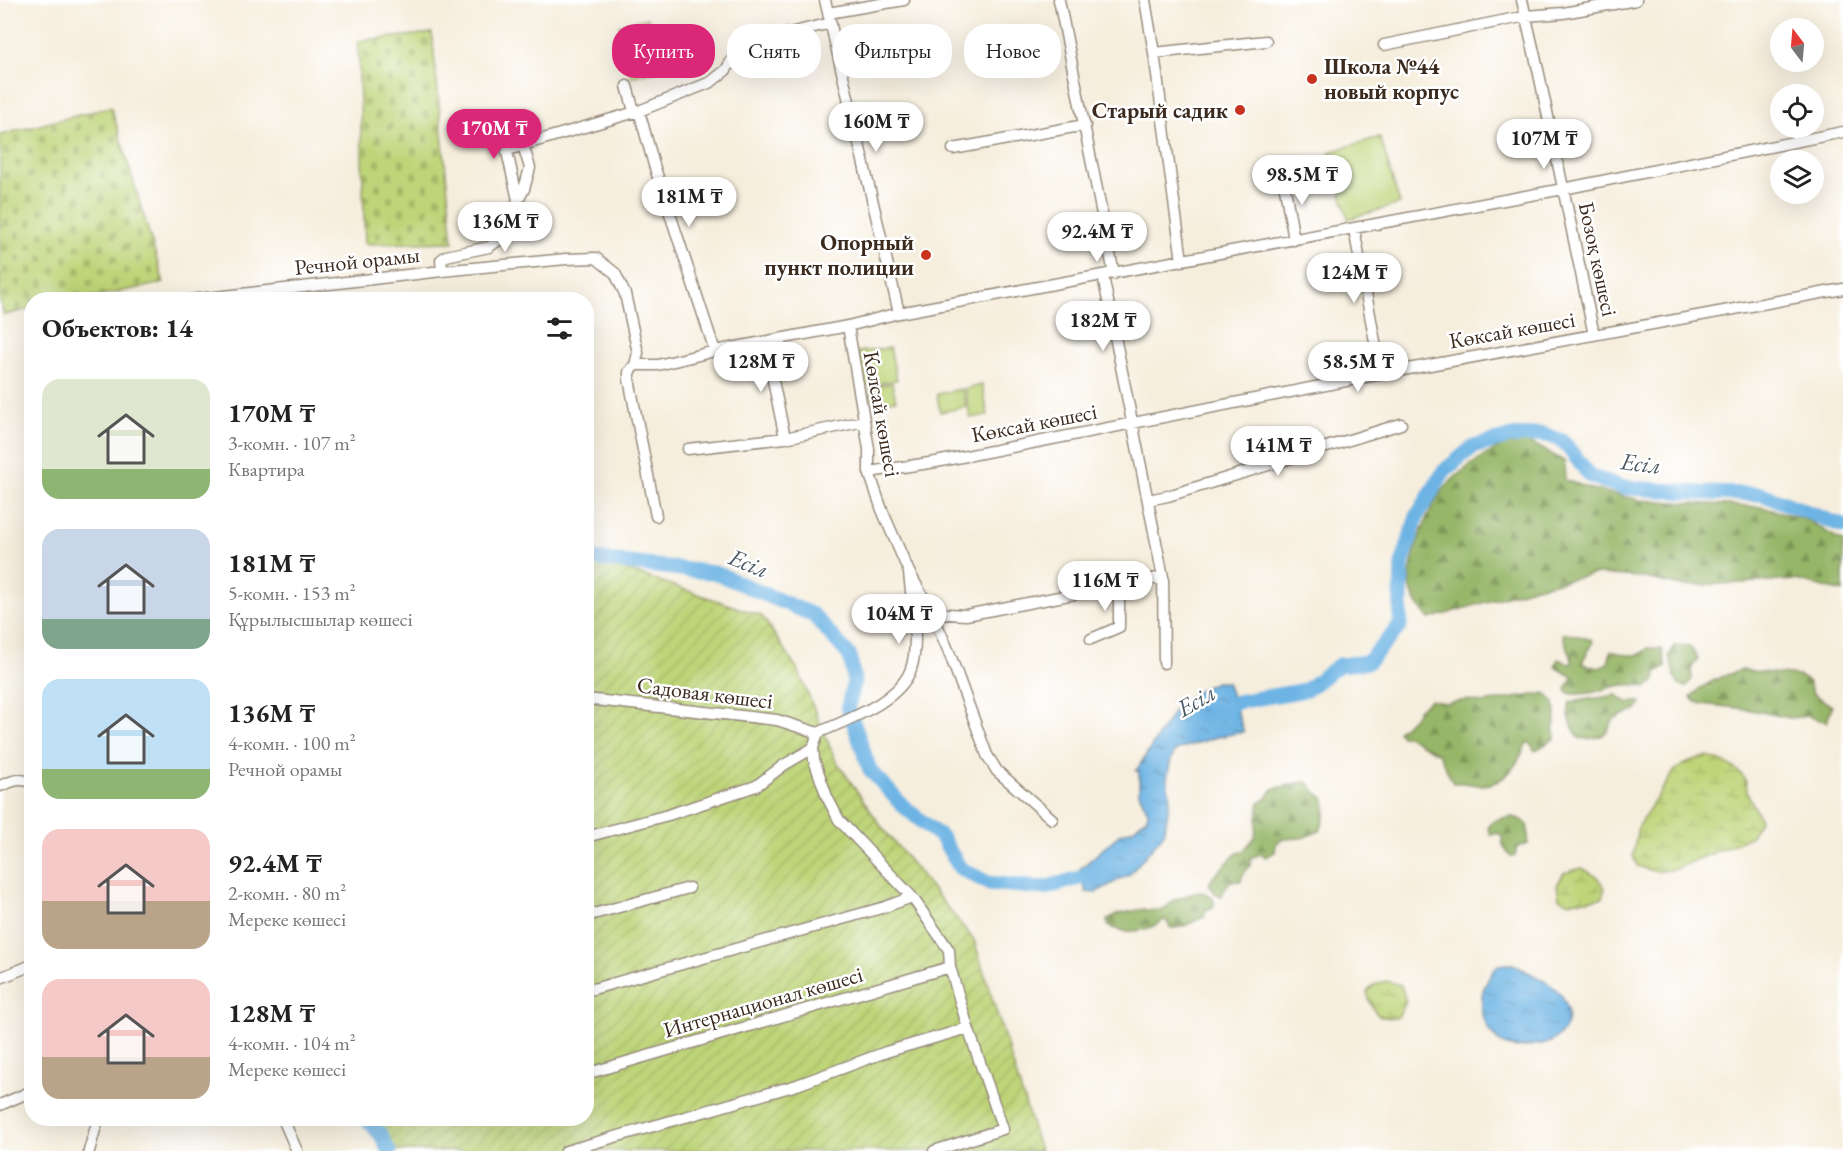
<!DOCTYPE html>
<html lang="ru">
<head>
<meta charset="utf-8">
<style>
  body { margin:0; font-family:"EB Garamond",serif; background:#f6f6f6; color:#222; height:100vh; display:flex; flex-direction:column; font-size:22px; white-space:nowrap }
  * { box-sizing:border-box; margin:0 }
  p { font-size:20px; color:#767676 }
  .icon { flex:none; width:33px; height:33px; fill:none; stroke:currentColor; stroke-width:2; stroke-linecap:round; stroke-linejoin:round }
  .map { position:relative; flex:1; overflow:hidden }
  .drawer { position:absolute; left:24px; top:292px; width:570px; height:834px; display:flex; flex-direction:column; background:#fff; border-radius:24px; box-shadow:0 6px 24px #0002 }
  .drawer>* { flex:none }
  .hud { position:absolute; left:612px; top:24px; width:570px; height:54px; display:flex; gap:12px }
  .needle { width:39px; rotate:344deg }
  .tools { position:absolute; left:1770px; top:18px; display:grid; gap:12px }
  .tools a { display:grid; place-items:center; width:54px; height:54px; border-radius:50%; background:#fff; box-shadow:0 6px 24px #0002; font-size:30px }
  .price { position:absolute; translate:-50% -51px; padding:0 14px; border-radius:21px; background:#fff; color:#222; font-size:20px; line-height:39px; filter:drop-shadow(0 2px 3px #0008) }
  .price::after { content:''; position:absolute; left:50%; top:36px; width:18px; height:14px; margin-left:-9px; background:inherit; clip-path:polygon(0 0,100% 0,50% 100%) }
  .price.active { background:#db2777; color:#fff }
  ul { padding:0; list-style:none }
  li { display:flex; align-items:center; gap:18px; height:150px; padding:0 18px }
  li span { display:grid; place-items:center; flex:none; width:168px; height:120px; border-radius:18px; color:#555 }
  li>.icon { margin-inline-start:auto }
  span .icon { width:72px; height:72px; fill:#fffc; stroke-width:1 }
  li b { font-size:26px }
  h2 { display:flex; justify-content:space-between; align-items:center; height:72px; padding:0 18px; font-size:26px }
  .tag { padding:0 21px; border-radius:24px; background:#fff; box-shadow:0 6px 24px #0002; font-size:21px; line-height:54px }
  .tag.active { background:#db2777; color:#fff }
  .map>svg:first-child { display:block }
  .forest { fill:url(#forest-firs); stroke:#687043; stroke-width:1.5 }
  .wetland { fill:url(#wetland-marsh); stroke:#7c7f4b; stroke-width:1.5 }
  .cemetery { fill:url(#cemetery-stones); stroke:#7c7f4b; stroke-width:1.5 }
  .park { fill:#bed478; stroke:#7c7f4b; stroke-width:1.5 }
  .garden { fill:url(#garden-furrows); stroke:#7c7f4b; stroke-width:1.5 }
  .water { fill:url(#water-ripples); stroke:#546f81; stroke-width:1.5 }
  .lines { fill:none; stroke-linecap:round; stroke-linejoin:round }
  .river { stroke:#6db4e4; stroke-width:15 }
  .minor-casing { stroke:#988c7e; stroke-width:13 }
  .minor { stroke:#fff; stroke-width:10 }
  .poi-dot { fill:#c8321e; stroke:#fff; stroke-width:2 }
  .labels { text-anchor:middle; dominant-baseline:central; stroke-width:5; stroke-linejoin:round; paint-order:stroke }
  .poi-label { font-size:22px; font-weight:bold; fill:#3b2a1e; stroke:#fff; text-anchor:end }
  .street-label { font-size:22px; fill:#3b2a1e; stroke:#fff }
  .water-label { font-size:24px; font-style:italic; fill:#4c5a63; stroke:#fff }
</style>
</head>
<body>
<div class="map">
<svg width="1843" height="1151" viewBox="0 0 1843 1151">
  <defs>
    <pattern id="forest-firs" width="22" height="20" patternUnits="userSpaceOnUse" patternTransform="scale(1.5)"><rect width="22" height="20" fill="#96b668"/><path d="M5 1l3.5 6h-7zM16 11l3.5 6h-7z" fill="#7c9455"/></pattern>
    <pattern id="wetland-marsh" width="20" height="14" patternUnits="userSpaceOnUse" patternTransform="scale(1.5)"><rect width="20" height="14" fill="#bed478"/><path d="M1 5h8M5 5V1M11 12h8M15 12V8" fill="none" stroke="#a4b667"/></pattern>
    <pattern id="cemetery-stones" width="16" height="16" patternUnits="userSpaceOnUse" patternTransform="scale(1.5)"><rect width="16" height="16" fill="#bed478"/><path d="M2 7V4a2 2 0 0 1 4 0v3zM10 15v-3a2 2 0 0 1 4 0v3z" fill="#a4b667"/></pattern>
    <pattern id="garden-furrows" width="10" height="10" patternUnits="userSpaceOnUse" patternTransform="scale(1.5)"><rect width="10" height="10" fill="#bed478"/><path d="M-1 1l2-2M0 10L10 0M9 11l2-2" fill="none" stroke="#a4b667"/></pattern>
    <pattern id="water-ripples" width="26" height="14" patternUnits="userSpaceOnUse" patternTransform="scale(1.5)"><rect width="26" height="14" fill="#6db4e4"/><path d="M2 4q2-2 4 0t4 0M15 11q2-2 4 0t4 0" fill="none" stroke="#5b93b8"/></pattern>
  </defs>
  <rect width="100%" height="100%" fill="#fff"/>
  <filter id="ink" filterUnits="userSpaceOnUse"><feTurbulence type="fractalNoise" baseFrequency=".0167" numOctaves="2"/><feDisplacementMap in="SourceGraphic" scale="12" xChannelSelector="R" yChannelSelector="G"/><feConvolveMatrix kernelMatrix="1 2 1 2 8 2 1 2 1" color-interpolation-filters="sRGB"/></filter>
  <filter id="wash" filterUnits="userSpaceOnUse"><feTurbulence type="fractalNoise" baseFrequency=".008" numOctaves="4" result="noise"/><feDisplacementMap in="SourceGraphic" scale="24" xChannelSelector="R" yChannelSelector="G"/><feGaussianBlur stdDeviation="1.35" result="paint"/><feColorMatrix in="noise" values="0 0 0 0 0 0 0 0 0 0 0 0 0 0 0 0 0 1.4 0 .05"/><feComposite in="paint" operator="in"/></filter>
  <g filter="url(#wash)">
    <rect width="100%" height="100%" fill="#f6eedd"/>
    <path class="forest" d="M1519,436L1564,461L1565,480L1592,489L1640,500L1761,507L1806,519L1843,542V592L1796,580L1682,586L1640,577L1595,574L1536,587L1429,619C1420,609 1411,597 1410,583C1409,558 1429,504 1447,485C1467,464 1494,450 1519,436Z
      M1567,633L1593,640L1592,645L1583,660V664L1600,668L1608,663L1611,651C1625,654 1637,660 1648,648L1662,649L1666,667L1656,672C1657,681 1653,683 1646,687C1627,681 1612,687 1595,692C1587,694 1578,694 1571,694L1567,691L1566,688L1573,677L1555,667L1558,659L1570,664L1572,663C1572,651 1564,645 1563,634Z
      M1684,645L1691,648L1698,658L1691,669L1692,679L1686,687L1679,685C1672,675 1673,666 1669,655L1675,646Z
      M1743,670L1799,676L1809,682L1812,693L1832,706L1827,722L1807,716L1790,718L1746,709L1702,704L1694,701L1691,697C1705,682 1723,675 1743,670Z
      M1546,693C1559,705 1557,715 1553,731L1556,733L1555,738L1535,751L1531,744L1527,742C1518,764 1507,784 1481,785C1472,785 1463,782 1453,783L1439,754L1407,736H1401L1398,731L1413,718L1419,709L1430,700L1445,703L1468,700L1482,703Z
      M1617,695L1627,702H1641C1639,715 1623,712 1614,719C1610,723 1610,728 1607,732C1601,738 1588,740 1579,738C1572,727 1566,715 1570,702Z
      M1303,782L1309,783C1313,792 1317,792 1323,798C1330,805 1323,823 1320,831L1302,838L1282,839L1276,844L1275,852L1266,857L1261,854L1250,858L1251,865L1243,874L1241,881H1230L1221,896L1215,893L1209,884L1213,877L1236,854L1243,851L1255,837L1259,803L1266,799L1273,789Z
      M1513,817C1531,821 1528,827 1528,844L1517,847L1515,856H1511C1505,850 1502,846 1502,837L1498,833L1491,835L1488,829C1491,818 1503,818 1513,817Z
      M1197,892C1207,892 1217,897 1213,908L1205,910L1204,917C1193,922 1183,928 1171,928L1165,919C1150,932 1126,935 1108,926L1107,920L1117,914L1144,909L1148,911L1164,909L1174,900Z"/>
    <path class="wetland" d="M1708,756C1721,761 1739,767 1745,780C1747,784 1746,790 1748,794C1752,804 1758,810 1760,821L1750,837L1676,869L1656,872L1637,866L1633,856L1638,826L1675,770L1690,761Z
      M1582,868L1597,877L1605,888L1602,898L1568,902L1559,898L1557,885L1564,873Z
      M1386,981L1401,985L1406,1002L1398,1017C1377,1021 1372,1011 1367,992L1374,985Z"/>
    <path class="cemetery" d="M432,33L453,242L365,244L358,41Z
      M111,107L164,283L78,300H32L31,309L4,315L0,301V135Z"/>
    <path class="park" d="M648,18L660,70L631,77L619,25Z
      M1380,137L1400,204L1348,219L1329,152Z
      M890,348L897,380L864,386L858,352Z
      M892,383L896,400L873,404L870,387Z
      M982,385L988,415L970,418L965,389Z
      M962,389L966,407L940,412L937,394Z"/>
    <path class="garden" d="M587,564L624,569L762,616L798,670L835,759L881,826L974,940L1040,1151H394L367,1119H586Z"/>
    <path class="water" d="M1216,682H1227L1244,732L1217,737L1176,750L1171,759L1167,779L1170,799L1164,834L1130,874L1095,893L1086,892L1080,869L1120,834L1133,829L1147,817L1148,812L1139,793V771H1136L1175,709L1196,692Z
      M1513,964C1536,978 1573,987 1567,1022C1566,1030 1558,1038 1550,1042C1545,1045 1538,1043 1533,1045C1499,1057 1479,1026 1482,996C1482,990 1486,984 1488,979C1491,974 1494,967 1499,965C1503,964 1509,964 1513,964Z"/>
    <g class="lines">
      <path class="river" d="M586,558L716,573L813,615L850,656L854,681L848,707L870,770L903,806L942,838L960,868L988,883L1044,888L1101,872
        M1216,714L1237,702L1306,690L1339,665L1368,662L1400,626L1402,564L1417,516L1444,471L1473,447L1509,437L1543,434L1563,441L1590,476L1621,487L1700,493L1762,494L1843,526
        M367,1119L381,1135L389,1151"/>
    </g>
  </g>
  <g filter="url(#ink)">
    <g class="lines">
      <defs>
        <path id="minor" d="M825,0L899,313
          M1059,0L1114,274
          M1145,0L1154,53L1182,261
          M1522,0L1539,74L1594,335
          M828,13L904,0
          M1384,45L1526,16L1563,13L1636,0
          M1154,53L1266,41
          M627,86L634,111
          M639,111L654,165L715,351
          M953,149L1085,125
          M1283,177L1294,240
          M518,200L507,152L508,150L523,145
          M1354,229L1381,374
          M442,271L441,260L446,256L489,247L503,237L511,224L512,212L524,189L530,168L523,145L639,111L669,99L711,82L726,70L739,48L753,42L831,23
          M189,300L442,271L566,259L596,258L615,273L625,294L638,353L635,365L629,372V379L656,516
          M848,326L869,449V472L882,510L909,572L932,613L949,652L987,755L997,771L1052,819
          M765,342L785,438
          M635,365H658L715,351L848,326L899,313L1563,189L1843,132
          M688,449L785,438L864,421
          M869,472L936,462L1381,374L1843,289
          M1148,500L1168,496L1401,424
          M909,572C911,599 920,643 911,669C899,702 848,719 818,733L813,748L814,760L827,797L839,820L912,897L949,950L950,967L968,1028L1003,1129L934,1151
          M1163,577L1164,663
          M932,613L966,615L1163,577L1103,276
          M1091,639L1119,627V585
          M586,699L777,720L818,733
          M0,786C12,781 20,777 32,783
          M586,837L668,815L756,786L784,765L813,748
          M586,916L689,888
          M0,978L32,965
          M586,991L885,907L912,897
          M586,1074L950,967
          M0,1105L32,1091
          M283,1119L297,1151
          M89,1151L98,1119
          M566,1151L797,1085L886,1052L968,1028"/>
      </defs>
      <use href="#minor" class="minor-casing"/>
      <use href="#minor" class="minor"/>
    </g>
  </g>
  <g class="poi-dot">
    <circle cx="1312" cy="79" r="6"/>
    <circle cx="1240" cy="110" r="6"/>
    <circle cx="926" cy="255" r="6"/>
  </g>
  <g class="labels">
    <g class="poi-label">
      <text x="1324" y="66" text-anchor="start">Школа №44<tspan x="1324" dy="25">новый корпус</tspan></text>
      <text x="1228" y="110">Старый садик</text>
      <text x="914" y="242">Опорный<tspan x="914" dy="25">пункт полиции</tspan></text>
    </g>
    <g class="street-label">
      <text transform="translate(1598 259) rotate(78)">Бозоқ көшесі</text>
      <text transform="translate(357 261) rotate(-6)">Речной орамы</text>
      <text transform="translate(1512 330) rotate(-10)">Көксай көшесі</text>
      <text transform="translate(882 414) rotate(80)">Көлсай көшесі</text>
      <text transform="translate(1034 423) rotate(-11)">Көксай көшесі</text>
      <text transform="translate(705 693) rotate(7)">Садовая көшесі</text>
      <text transform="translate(763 1002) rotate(-16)">Интернационал көшесі</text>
    </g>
    <g class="water-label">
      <text transform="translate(1641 463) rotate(7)">Есіл</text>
      <text transform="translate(749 563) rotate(22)">Есіл</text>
      <text transform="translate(1196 700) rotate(-30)">Есіл</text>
    </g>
  </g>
</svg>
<div class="tools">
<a><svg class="needle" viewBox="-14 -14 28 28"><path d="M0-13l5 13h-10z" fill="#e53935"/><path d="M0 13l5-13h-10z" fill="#767676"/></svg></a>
<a><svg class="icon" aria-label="locate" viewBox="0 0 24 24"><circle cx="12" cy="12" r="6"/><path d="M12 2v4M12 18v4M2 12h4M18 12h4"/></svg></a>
<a><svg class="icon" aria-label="layers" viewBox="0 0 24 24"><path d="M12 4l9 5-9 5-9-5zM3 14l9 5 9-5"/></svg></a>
</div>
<b class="price" style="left:876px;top:153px">160M ₸</b>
<b class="price active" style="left:494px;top:160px">170M ₸</b>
<b class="price" style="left:1544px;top:170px">107M ₸</b>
<b class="price" style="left:1302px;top:206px">98.5M ₸</b>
<b class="price" style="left:689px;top:228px">181M ₸</b>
<b class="price" style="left:505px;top:253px">136M ₸</b>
<b class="price" style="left:1097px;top:263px">92.4M ₸</b>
<b class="price" style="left:1354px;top:304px">124M ₸</b>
<b class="price" style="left:1103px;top:352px">182M ₸</b>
<b class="price" style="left:761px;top:393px">128M ₸</b>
<b class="price" style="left:1358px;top:393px">58.5M ₸</b>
<b class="price" style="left:1278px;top:477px">141M ₸</b>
<b class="price" style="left:1105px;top:612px">116M ₸</b>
<b class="price" style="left:899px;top:645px">104M ₸</b>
<div class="hud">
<a class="tag active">Купить</a>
<a class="tag">Снять</a>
<a class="tag">Фильтры</a>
<a class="tag">Новое</a>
</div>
<section class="drawer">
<h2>Объектов: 14<svg class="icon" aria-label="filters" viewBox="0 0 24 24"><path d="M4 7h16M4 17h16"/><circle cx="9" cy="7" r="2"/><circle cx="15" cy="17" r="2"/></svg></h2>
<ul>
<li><span style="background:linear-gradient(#dfe7d0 75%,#8fb573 0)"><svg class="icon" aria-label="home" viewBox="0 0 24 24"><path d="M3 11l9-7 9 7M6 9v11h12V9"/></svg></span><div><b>170M ₸</b><p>3-комн. · 107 m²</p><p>Квартира</p></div></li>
<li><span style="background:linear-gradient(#c9d6e8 75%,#7fa58c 0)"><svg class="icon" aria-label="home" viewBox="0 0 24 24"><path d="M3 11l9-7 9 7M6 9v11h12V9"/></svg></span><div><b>181M ₸</b><p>5-комн. · 153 m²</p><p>Құрылысшылар көшесі</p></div></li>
<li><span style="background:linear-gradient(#bfe0f5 75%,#8fb573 0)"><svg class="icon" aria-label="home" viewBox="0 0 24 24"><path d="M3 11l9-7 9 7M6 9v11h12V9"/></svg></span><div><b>136M ₸</b><p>4-комн. · 100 m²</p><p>Речной орамы</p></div></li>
<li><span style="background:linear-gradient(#f6c9c9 60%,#b9a48a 0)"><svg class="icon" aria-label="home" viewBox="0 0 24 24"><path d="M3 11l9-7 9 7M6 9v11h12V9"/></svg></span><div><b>92.4M ₸</b><p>2-комн. · 80 m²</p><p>Мереке көшесі</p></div></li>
<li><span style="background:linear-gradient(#f6c9c9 65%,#b9a48a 0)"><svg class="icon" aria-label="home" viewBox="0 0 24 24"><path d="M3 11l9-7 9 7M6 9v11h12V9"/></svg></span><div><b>128M ₸</b><p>4-комн. · 104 m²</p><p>Мереке көшесі</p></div></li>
</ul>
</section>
</div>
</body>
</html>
